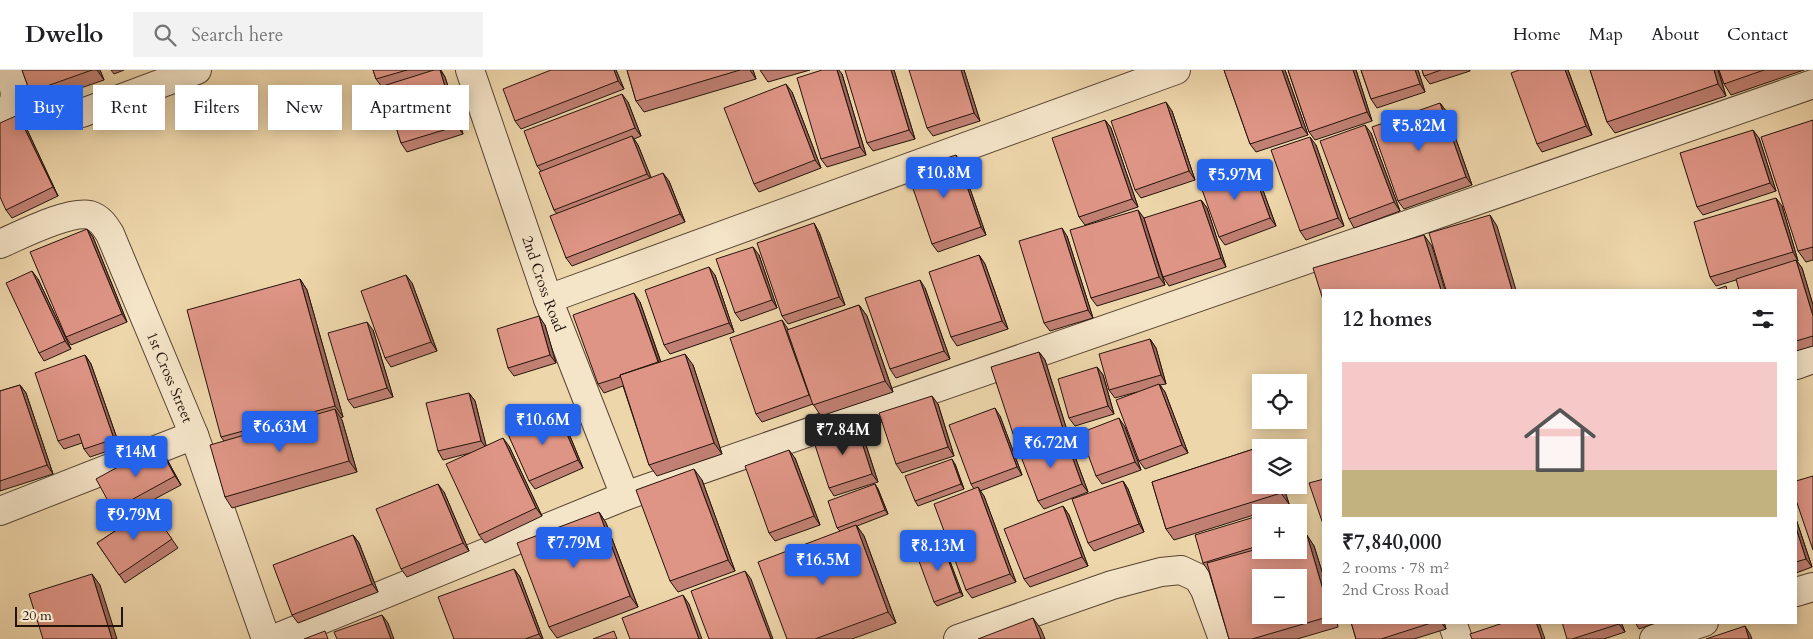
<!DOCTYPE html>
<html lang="en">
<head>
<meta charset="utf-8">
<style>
  body { margin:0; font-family:Cardo,serif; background:#f2f2f2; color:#202124; height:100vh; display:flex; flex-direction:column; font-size:19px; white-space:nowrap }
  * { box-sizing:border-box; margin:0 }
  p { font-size:16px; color:#757577 }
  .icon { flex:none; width:28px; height:28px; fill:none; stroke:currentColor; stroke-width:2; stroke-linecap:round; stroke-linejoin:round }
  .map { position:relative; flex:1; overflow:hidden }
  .side { position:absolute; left:1322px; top:219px; width:475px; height:335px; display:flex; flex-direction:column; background:#fff; border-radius:0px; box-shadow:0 2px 12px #0003 }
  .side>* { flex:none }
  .top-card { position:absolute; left:15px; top:15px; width:475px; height:45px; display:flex; gap:10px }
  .tools { position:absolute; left:1252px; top:304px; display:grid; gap:10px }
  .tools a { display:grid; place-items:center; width:55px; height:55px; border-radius:0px; background:#fff; box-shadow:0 2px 12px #0003; font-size:25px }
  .scale { position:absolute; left:15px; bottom:12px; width:108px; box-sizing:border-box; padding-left:5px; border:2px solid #24130a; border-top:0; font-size:14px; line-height:18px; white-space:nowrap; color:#24130a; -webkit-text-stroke:4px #f4e4c8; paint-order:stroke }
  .price { position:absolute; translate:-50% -42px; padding:0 11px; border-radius:5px; background:#2563eb; color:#fff; font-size:16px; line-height:32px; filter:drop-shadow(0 1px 2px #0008) }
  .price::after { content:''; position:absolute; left:50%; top:30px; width:15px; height:11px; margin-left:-8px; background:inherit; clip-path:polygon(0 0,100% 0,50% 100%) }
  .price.on { background:#222; color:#fff }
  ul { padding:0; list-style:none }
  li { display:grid; align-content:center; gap:10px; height:265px; padding:0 20px }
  li span { display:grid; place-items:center; height:155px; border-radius:0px; color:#555 }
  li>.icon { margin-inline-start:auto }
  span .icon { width:90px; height:90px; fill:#fffc; stroke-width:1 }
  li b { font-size:21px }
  h2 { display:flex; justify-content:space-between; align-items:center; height:60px; padding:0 20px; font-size:21px }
  .chip { padding:0 18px; border-radius:0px; background:#fff; box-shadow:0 2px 12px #0003; font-size:18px; line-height:45px }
  .chip.on { background:#2563eb; color:#fff }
  header { display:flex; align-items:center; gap:30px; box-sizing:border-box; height:70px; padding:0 25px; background:#fff; border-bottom:1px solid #e0e0e0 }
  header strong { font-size:24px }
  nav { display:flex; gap:28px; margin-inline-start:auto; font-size:18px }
  .search { width:350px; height:45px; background:#f2f2f2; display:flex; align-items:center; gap:12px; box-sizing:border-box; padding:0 18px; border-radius:0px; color:#757577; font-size:19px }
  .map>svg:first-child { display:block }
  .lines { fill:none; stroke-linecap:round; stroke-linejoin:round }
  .minor-casing { stroke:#564432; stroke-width:30 }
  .minor { stroke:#f4e4c8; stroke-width:28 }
  .wall { fill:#c08073; stroke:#24130a }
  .shaded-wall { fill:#9c685e; stroke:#24130a }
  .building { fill:#df9586; stroke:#24130a; fill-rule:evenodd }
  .labels { text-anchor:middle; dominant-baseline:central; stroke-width:4.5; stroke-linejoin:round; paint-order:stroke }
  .street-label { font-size:15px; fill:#24130a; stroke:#f4e4c8 }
</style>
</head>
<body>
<header>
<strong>Dwello</strong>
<div class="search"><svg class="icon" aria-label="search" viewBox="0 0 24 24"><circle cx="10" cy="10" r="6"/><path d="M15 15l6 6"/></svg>Search here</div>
<nav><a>Home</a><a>Map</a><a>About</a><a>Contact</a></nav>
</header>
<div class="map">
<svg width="1813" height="569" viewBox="0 0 1813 569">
  <rect width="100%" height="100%" fill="#eed6ab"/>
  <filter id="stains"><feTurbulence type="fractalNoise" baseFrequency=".004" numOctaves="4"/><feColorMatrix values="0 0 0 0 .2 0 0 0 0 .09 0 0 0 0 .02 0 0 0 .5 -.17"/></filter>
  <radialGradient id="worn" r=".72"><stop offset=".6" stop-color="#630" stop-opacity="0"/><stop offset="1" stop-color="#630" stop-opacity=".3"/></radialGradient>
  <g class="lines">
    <defs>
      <g id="minor">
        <path id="s1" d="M470,0L548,229L625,426"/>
        <path d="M0,43L12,39L15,25L11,0"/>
        <path d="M82,43L197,0"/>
        <path id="s2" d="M0,174C21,165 69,140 90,145C100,148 105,156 110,164L194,365L266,569"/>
        <path d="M548,229L1176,0"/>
        <path d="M1796,295L1813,289"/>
        <path d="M0,441L194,365"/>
        <path d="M1796,522L1813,517"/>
        <path d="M1452,552L1458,569"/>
        <path d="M274,569L625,426L1813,14"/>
        <path d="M958,569L1112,515L1161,502L1181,500L1198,508L1205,520L1223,569"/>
        <path d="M1654,569L1704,552"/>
      </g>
    </defs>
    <use href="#minor" class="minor-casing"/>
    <use href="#minor" class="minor"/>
  </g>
  <path class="wall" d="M22,0H100L104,10L37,33L30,22Z
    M111,0H124L114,4Z
    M373,0H441L445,7L463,64L407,82L401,73L384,17H382L376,9Z
    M616,0L624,19L521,59L515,51Z
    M627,0H753L756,9L644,42L636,31Z
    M760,0H810L768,12Z
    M894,0L915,69L873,81L867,73Z
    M964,0L980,51L933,66L927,58Z
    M1224,0H1285L1308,65L1256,82L1250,74Z
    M1288,0H1356L1372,51L1315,70L1309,62Z
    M1361,0H1418L1425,22L1377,38L1371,29Z
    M1422,0H1470V1L1430,14L1424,6Z
    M1568,0L1592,65L1542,82L1537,74Z
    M1590,0H1718L1726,26L1615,63L1607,52Z
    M1719,0H1804L1731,25L1724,14Z
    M842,4L866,85L827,97L821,89Z
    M792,22L821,98L759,122L754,114Z
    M628,32L641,66L634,69L638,75L651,108L669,111L685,152L572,196L566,188L557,144L554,140L541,101L537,96Z
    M1440,33L1446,41L1472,115L1404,139L1398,131Z
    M1172,41L1195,110L1141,128L1135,120Z
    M18,45L24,53L58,126L12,148L6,140Z
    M1105,50L1111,58L1138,137L1085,155L1079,147Z
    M1813,50V190L1806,192L1798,181Z
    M1371,63L1400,141L1354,158L1349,149Z
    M1759,68L1776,121L1703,145L1697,137Z
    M1316,75L1344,156L1306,170L1300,161Z
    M961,93L986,165L938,182L932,174Z
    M1257,104L1276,156L1225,175L1219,167Z
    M1201,130L1207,138L1226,197L1169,216L1163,207Z
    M1782,136L1798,191H1797L1802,198L1813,235V276L1796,281V220L1736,210L1716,216L1710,207Z
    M1144,148L1165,215L1097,236L1091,228Z
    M87,159L93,167L127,252L71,275L66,267Z
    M819,162L845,235L788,254L782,246Z
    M1067,166L1093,248L1050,261L1044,253Z
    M759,185L777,238L741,251L735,243Z
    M979,185L985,194L1008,259L957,276L951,267Z
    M715,205L734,262L670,284L664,275Z
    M38,209L71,279L44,291L39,283Z
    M300,209L307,220L343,347L340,348L342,350L357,402L232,438L225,427L224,371L221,367Z
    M412,213L437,281L391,297L385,288Z
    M925,218L950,289L896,308L890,299Z
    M640,232L661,292L693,295L722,384L657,406L649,395L623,316L604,323L598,314Z
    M859,235L867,246L893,322L821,346L813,334L762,352L756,344L788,260Z
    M545,255L556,293L514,306L508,298Z
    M373,260L393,327L354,338L348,330Z
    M1150,269L1156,278L1166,314L1160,315L1165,322L1188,383L1145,399L1139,391L1137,322L1115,328L1109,320Z
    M1039,282L1045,290L1070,370L1067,371L1071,376L1088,422L1044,439L1038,431L1022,384L1017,376Z
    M85,285L91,294L120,377L90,387L84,379L82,373L64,379L58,371Z
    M1097,297L1103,305L1114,344L1075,356L1069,348Z
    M20,315L26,323L53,404L0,421V321Z
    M469,323L475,331L486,376H509L542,446L485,473L479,465L470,383L443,390L438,381Z
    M938,334L954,386L902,403L896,394Z
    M557,341L563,349L583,398L535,419L529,411Z
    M1000,346L1022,405L980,421L984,426L1016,512L972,528L966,520L974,419L971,414Z
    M1125,357L1141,400L1102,414L1096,406Z
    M862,363L878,412L834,426L829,418Z
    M1266,375L1267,378H1261V415H1283L1289,434L1174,470L1166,459L1152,412Z
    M164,384L181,415L119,448L113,440Z
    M795,388L820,455L775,471L769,463Z
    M955,394L964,419L918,436L915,431Z
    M702,410L735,501L678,522L670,511Z
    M1123,411L1128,419L1144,462L1094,481L1088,473Z
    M875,414L878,419L888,444L857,456L864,466L896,553L852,569H787L840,461L837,458Z
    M444,422L469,481L407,507L401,499Z
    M1063,436L1069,445L1088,496L1030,517L1024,509Z
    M150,438L178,478L125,513L97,473Z
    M599,442L606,453L638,537L557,568L549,557Z
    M1299,443L1306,465L1314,476L1324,508V552H1337L1338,557L1297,569H1229L1209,502L1203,493L1261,445V480H1299Z
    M1796,449L1812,497L1796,503Z
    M353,465L359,473L378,522L298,553L292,545Z
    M942,473L945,478L963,526L937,536L934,532Z
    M514,499L520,507L543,569H454Z
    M1351,552H1444L1446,559L1414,569H1356Z
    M1621,552L1625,562L1604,569H1567Z
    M1635,552H1658L1639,559Z"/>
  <path class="shaded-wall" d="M97,0H100L104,10Z
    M440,0L445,7L463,64L457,56Z
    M614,0H616L624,19L618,11Z
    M750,0H753L756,9Z
    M837,0H839L842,4L866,85L860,77Z
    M891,0H894L915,69L909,60Z
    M961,0H964L980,51L974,43Z
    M1282,0H1285L1308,65L1302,57Z
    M1353,0H1356L1372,51L1367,42Z
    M1415,0H1418L1425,22L1420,14Z
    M1565,0H1568L1592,65L1586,56Z
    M1714,0H1718L1726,26L1718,14Z
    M786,14L792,22L821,98L815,90Z
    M622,24L628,32L641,66L635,58Z
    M1166,32L1172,41L1195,110L1189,101Z
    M1440,33L1446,41L1472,115L1466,107Z
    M18,45L24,53L58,126L53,117Z
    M1105,50L1111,58L1138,137L1132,129Z
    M1365,55L1371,63L1400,141L1394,132Z
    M1753,60L1759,68L1776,121L1770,113Z
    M632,66L638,75L653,112L647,104Z
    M1310,67L1316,75L1344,156L1338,148Z
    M956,85L961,93L986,165L981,157Z
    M1251,95L1257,104L1276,156L1270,148Z
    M663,103L669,111L685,152L680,144Z
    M1776,128L1782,136L1798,191L1793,182Z
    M1201,130L1207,138L1226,197L1221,188Z
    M1138,140L1144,148L1165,215L1159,207Z
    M1490,145L1497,156L1516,220H1512Z
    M814,153L819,162L845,235L839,227Z
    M1062,158L1067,166L1093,248L1088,240Z
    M87,159L93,167L127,252L122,244Z
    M1424,165L1432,176L1445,220H1441Z
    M753,177L759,185L777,238L772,230Z
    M979,185L985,194L1008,259L1002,251Z
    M1796,190L1802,198L1813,235V246Z
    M709,197L715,205L734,262L729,253Z
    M32,201L38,209L71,279L65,271Z
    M406,205L412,213L437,281L431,272Z
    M300,209L307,220L343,347L335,336Z
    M920,210L925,218L950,289L944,281Z
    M634,223L640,232L664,302L659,293Z
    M859,235L867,246L893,322L885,311Z
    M539,246L545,255L556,293L550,285Z
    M782,250L788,259L815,333L809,325Z
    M367,252L373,260L393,327L387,318Z
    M1150,269L1156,278L1166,314L1161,305Z
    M1039,282L1045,290L1070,370L1064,362Z
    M685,284L693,295L722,384L714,373Z
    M85,285L91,294L120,377L114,369Z
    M1097,297L1103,305L1114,344L1108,336Z
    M1159,314L1165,322L1188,383L1182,375Z
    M20,315L26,323L53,404L47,395Z
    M469,323L475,331L487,379L481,371Z
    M932,326L938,334L954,386L948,377Z
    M995,338L1000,346L1022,405L1017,397Z
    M335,339L342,350L357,402L349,391Z
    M557,341L563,349L583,398L578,390Z
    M1119,348L1125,357L1141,400L1135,392Z
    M856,354L862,363L878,412L872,404Z
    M1065,367L1071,376L1088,422L1082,414Z
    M503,368L509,376L542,446L536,438Z
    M158,375L164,384L181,415L175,406Z
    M789,380L795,388L820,455L814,446Z
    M952,389L955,394L964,419L961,414Z
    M694,399L702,410L735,501L728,490Z
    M1123,411L1128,419L1144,462L1139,454Z
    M438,414L444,422L469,481L463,473Z
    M875,414L878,419L888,444L885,440Z
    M1279,415H1283L1289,434L1281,423Z
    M978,417L984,426L1016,512L1010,504Z
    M1293,435L1298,442H1296Z
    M1063,436L1069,445L1088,496L1082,487Z
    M599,442L606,453L638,537L630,526Z
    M1299,443L1308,471L1302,463L1299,452Z
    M1796,449L1812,497L1806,489L1796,458Z
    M856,455L864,466L896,553L888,542Z
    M353,465L359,473L378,522L372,514Z
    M1307,465L1314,476L1324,508V523Z
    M942,473L945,478L963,526L960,522Z
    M514,499L520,507L543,569H542L539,564Z
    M745,501L751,509L773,569H771Z
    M92,504L100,515L117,569H112Z
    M683,525L689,534L702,569H699Z
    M382,545L388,553L394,569H391Z
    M1033,548L1041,559L1045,569H1041Z
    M1441,552H1444L1446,559Z
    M1536,552H1539L1545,569H1542Z
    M1618,552H1621L1625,562L1619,554Z
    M1745,556L1750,564L1752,569H1749Z"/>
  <path class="building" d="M22,0H92L30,22Z
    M373,0H407L376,9Z
    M434,0H440L457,56L401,73L383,16Z
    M551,0H614L618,11L515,51L503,19Z
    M627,0H740L636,31Z
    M822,0H837L860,77L821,89L797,8Z
    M845,0H891L909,60L867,73Z
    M909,0H961L974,43L927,58Z
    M1224,0H1282L1302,57L1250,74Z
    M1288,0H1353L1367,42L1309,62Z
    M1361,0H1415L1420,14L1371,29Z
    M1422,0H1441L1424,6Z
    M1519,0H1565L1586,56L1537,74L1511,3Z
    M1590,0H1714L1718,14L1607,52Z
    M1719,0H1764L1724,14Z
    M786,14L815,90L754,114L724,38Z
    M622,24L635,58L537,96L524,61Z
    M1166,32L1189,101L1135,120L1111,51Z
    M1440,33L1466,107L1398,131L1372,57Z
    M18,45L53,117L6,140L0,127V53Z
    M1105,50L1132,129L1079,147L1052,68Z
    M1813,50V177L1798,181L1761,67Z
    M1365,55L1394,132L1349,149L1320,71Z
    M1753,60L1770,113L1697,137L1680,83Z
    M632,66L647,104L554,140L539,102Z
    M1310,67L1338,148L1300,161L1271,80Z
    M956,85L981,157L932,174L907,101Z
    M1251,95L1270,148L1219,167L1200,114Z
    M663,103L680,144L566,188L550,146Z
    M1776,128L1793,182L1710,207L1694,152Z
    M1201,130L1221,188L1163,207L1144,148Z
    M1138,140L1159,207L1091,228L1070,160Z
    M1490,145L1512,220H1446L1429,163Z
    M814,153L839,227L782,246L757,173Z
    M1062,158L1088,240L1044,253L1019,171Z
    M87,159L122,244L66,267L30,182Z
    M1424,165L1441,220H1324V233L1313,198Z
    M753,177L772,230L735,243L716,189Z
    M979,185L1002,251L951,267L929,202Z
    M1796,190L1813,246V266L1796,271V220H1739L1736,209Z
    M709,197L729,253L664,275L645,220Z
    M32,201L65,271L39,283L6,213Z
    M406,205L431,272L385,288L361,221Z
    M300,209L335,336L221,367L187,240Z
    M920,210L944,281L890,299L865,228Z
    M1726,216L1727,220H1715Z
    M634,223L658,292L620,305V307L598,314L573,245Z
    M859,235L885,311L813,335L787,260Z
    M539,246L550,285L508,298L497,259Z
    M782,250L809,325L756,344L730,268Z
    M367,252L387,318L348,330L328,263Z
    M1150,269L1161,305L1109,320L1099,284Z
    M1039,282L1064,362L1017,376L991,297Z
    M685,284L714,373L649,395L620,305Z
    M85,285L114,369L84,379L79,364L58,371L35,303Z
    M1097,297L1108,336L1069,348L1058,309Z
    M1159,314L1182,375L1139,391L1116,330Z
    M20,315L47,395L0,411V321Z
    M469,323L481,371L438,381L426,333Z
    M932,326L948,377L896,394L879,343Z
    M995,338L1017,397L971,414L949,355Z
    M335,339L349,391L225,427L210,375Z
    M557,341L578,390L529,411L507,362Z
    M1119,348L1135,392L1096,406L1080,363Z
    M856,354L872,404L829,418L813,369Z
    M1065,367L1082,414L1038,431L1020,384Z
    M503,368L536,438L479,465L446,394Z
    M158,375L175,406L113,440L96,409Z
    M1266,375V378H1261V415H1279L1281,423L1166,459L1152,412Z
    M789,380L814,446L769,463L745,396Z
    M952,389L961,414L915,431L905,406Z
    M694,399L728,490L670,511L636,420Z
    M1813,406V480L1796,430V411Z
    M1324,409V457L1309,413Z
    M1123,411L1139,454L1088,473L1072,429Z
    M438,414L463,473L401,499L376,439Z
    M875,414L885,440L837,458L828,431Z
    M978,417L1010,504L966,520L934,434Z
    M1293,435L1296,442H1268Z
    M1063,436L1082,487L1024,509L1004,459Z
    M150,438L172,469L119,505L97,473Z
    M599,442L630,526L549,557L517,473Z
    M1261,445V475L1203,493L1195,465Z
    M1299,452L1302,463L1299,464Z
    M856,455L888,542L815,569H787L758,492Z
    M1796,458L1806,489L1796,492Z
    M353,465L372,514L292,545L273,495Z
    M1307,465L1324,523V548L1252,569H1229L1207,493L1261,478V480H1299V467ZM1261,508H1299V545H1261Z
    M942,473L960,522L934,532L916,483Z
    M514,499L539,564L525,569H454L438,527Z
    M745,501L771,569H709L691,521Z
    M92,504L112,569H43L29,524Z
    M683,525L699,569H630L622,548Z
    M382,545L391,569H337L334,562Z
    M1033,548L1041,569H978Z
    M1351,552H1434L1381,569H1356Z
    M1506,552H1536L1542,569H1472L1470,564Z
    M1562,552H1618L1619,554L1572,569H1567Z
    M1745,556L1749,569H1706Z
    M325,561L328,569H304Z
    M614,561L617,569H593Z"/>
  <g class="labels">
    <g class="street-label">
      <text stroke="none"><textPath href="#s1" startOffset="226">2nd Cross Road</textPath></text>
      <text stroke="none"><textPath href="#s2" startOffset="279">1st Cross Street</textPath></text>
    </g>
  </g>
  <rect width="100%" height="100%" filter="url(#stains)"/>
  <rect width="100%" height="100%" fill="url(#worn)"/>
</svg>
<div class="tools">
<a><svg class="icon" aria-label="locate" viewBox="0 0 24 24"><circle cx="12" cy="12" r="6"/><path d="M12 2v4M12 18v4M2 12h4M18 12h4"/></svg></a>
<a><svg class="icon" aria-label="layers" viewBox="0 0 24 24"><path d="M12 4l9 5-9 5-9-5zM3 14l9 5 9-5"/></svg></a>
<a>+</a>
<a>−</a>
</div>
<div class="scale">20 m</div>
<b class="price" style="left:1419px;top:82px">₹5.82M</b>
<b class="price" style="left:944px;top:129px">₹10.8M</b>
<b class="price" style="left:1235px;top:131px">₹5.97M</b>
<b class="price" style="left:543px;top:376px">₹10.6M</b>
<b class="price" style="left:280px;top:383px">₹6.63M</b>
<b class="price on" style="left:843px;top:386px">₹7.84M</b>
<b class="price" style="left:1051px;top:399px">₹6.72M</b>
<b class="price" style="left:136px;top:408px">₹14M</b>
<b class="price" style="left:134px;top:471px">₹9.79M</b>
<b class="price" style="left:574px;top:499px">₹7.79M</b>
<b class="price" style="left:938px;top:502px">₹8.13M</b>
<b class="price" style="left:823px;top:516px">₹16.5M</b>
<div class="top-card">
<a class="chip on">Buy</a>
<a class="chip">Rent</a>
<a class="chip">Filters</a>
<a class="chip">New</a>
<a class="chip">Apartment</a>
</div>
<section class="side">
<h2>12 homes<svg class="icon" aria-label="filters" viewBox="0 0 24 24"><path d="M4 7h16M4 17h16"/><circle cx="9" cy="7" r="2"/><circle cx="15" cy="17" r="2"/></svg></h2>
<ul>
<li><span style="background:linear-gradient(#f6c9c9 70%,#c2b280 0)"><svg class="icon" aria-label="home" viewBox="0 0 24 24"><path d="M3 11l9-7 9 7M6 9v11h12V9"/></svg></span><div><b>₹7,840,000</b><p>2 rooms · 78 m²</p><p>2nd Cross Road</p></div></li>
</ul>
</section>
</div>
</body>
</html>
